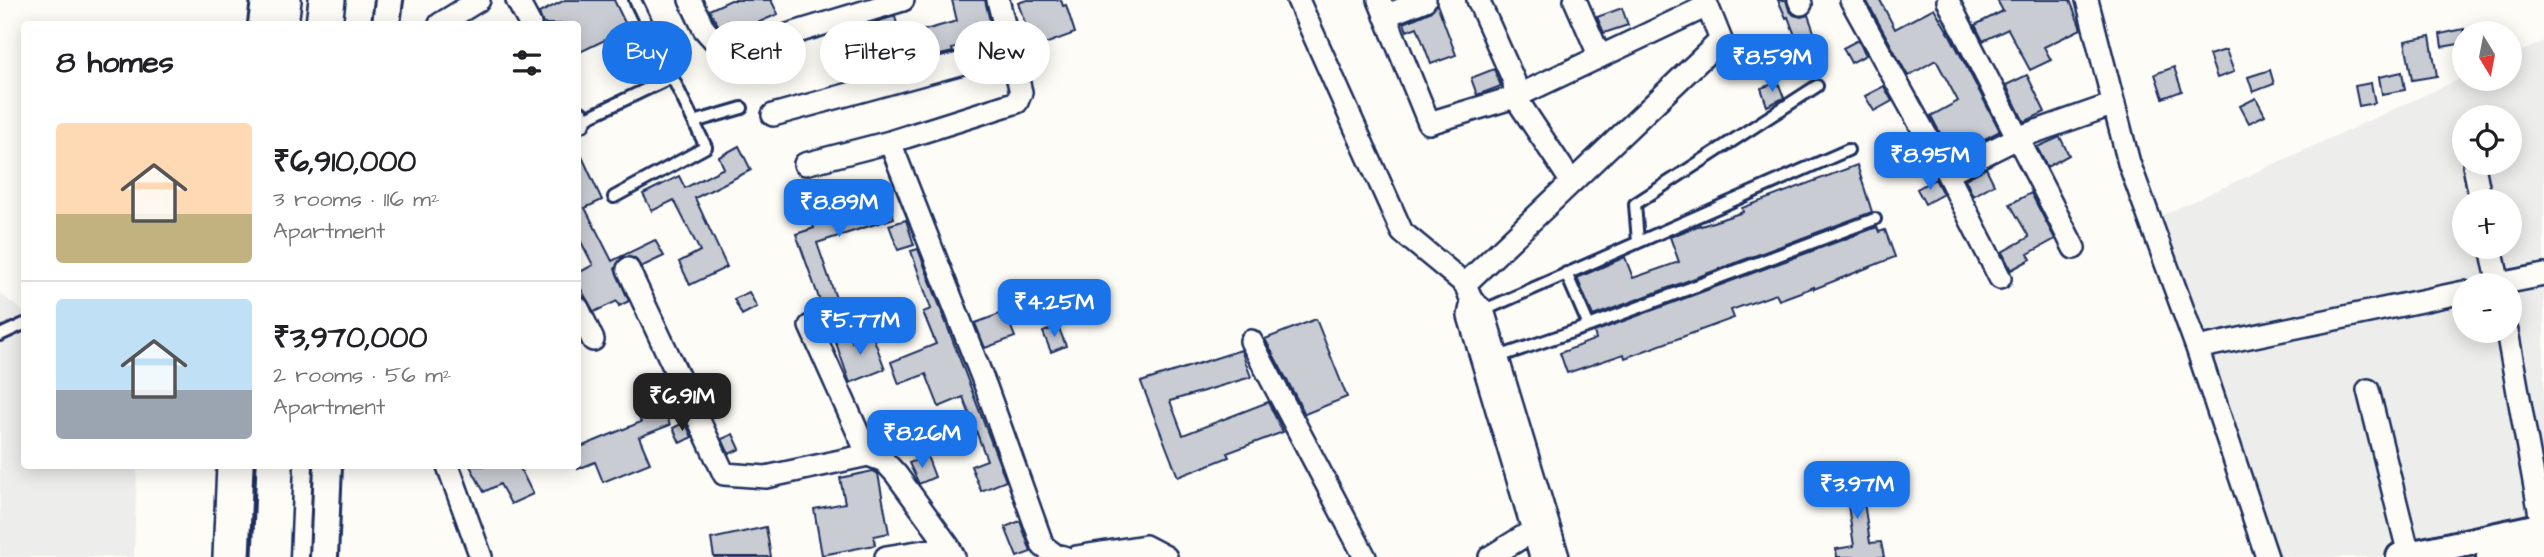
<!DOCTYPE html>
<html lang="en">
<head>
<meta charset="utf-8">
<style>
  body { margin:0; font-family:"Architects Daughter",sans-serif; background:#f6f6f6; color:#202124; height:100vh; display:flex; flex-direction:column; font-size:26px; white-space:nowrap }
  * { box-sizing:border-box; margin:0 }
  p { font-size:23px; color:#757577 }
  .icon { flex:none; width:38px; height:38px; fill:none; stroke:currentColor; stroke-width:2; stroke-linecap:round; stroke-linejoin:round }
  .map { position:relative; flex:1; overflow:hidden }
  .panel { position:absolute; left:21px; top:21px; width:560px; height:448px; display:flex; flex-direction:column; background:#fff; border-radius:7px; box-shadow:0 4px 18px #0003 }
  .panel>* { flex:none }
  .top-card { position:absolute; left:602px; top:21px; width:665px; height:63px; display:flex; gap:14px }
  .needle { width:46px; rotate:170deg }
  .tools { position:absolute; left:2452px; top:21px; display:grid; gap:14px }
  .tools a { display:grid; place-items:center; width:70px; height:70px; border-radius:50%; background:#fff; box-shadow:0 4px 18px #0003; font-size:35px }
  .price { position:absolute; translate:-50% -60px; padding:0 16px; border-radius:14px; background:#1a73e8; color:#fff; font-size:23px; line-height:46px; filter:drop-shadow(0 2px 4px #0008) }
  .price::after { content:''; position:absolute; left:50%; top:42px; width:21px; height:16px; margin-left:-10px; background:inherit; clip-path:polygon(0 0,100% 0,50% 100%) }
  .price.active { background:#222; color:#fff }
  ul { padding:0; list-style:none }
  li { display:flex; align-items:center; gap:21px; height:175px; padding:0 35px }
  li+li { border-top:2px solid #e0e0e0 }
  li span { display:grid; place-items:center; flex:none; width:196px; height:140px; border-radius:7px; color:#555 }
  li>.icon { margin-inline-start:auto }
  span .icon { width:84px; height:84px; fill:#fffc; stroke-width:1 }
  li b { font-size:30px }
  h2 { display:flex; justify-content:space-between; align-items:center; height:84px; padding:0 35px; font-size:30px }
  .pill { padding:0 24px; border-radius:32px; background:#fff; box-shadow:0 4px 18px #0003; font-size:24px; line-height:63px }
  .pill.active { background:#1a73e8; color:#fff }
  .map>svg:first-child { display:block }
  .built { fill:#edeeec; fill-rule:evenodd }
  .building { fill:#c9ccd3; stroke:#1b2f5e; stroke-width:2 }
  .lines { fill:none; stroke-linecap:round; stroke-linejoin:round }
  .service-casing { stroke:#1b2f5e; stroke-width:16 }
  .minor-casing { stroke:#1b2f5e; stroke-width:26 }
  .tertiary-casing { stroke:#1b2f5e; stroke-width:32 }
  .trunk-casing { stroke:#1b2f5e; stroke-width:40 }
  .service { stroke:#fdfcf7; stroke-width:10 }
  .minor { stroke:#fdfcf7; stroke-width:21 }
  .tertiary { stroke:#fdfcf7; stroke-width:26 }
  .trunk { stroke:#fdfcf7; stroke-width:35 }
</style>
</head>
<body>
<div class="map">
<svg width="2544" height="557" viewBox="0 0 2544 557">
  <rect width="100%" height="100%" fill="#fdfcf7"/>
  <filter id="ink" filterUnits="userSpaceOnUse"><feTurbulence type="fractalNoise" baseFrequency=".0143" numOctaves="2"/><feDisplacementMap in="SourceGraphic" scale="14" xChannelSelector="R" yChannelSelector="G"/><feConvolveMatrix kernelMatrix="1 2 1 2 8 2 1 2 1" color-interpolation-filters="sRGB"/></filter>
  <g filter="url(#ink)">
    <path class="built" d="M2544,41V557H2256L2152,220L2464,77L2510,79V57ZM2464,117H2510V163H2464ZM2464,201H2510V247H2464ZM2464,285H2510V331H2464Z
      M0,293L24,312V466H137L134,557H0Z"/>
    <path class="building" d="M565,0H614L628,29L578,53V24H543L539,13Z
      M731,0H771L778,14L741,30L720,28L709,10Z
      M952,0H985L994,38L952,49L953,52L894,66L886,35L880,36L876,22L895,16L900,37L957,21Z
      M1027,0H1061L1063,6L1066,5L1075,33L1034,48L1018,3Z
      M1778,0H1786L1789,10L1794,15L1801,17L1808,15L1818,43L1800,49L1788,17L1786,18Z
      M1866,0H1880L1895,29L1934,8L1951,37L2000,131L1952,156L1931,116L1958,101L1936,60L1908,76Z
      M1997,0H2070L2081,29L2044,47L2051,60L2030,70L2008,29L1983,41L1975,25L2003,11Z
      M1437,4L1456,55L1431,64L1417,27L1407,31L1404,23L1430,12Z
      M1622,8L1628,25L1604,33L1597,17Z
      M2464,29V43L2442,47L2440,34Z
      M849,30L862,77L846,81L837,48L835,49L831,35Z
      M2430,36L2437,76L2412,80L2405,41Z
      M1858,40L1866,55L1851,63L1843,48Z
      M2226,50L2234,72L2217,78L2209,55Z
      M736,56L756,58L759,73L741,77Z
      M2174,67L2182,91L2163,98L2155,74Z
      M1494,69L1501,86L1477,95L1471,78Z
      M2270,70L2274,84L2253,92L2248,77Z
      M2402,72L2405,90L2382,94L2379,77Z
      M2027,75L2045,112L2024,122L2006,85Z
      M1778,82L1784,98L1767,106L1761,88Z
      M2371,83L2375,103L2359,106L2355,86Z
      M1884,86L1892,101L1874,111L1865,96Z
      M2256,98L2265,115L2249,123L2240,106Z
      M2060,137L2069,155L2047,167L2037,147Z
      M739,146L751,170L695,198L727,267L690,285L679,262L700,251L674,200L652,211L643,194L679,176L685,188L724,168L719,157Z
      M578,148L602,200L585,208L612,261L655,240L664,256L641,267L635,258L622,257L615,269L629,301L619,306L617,301L594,312L578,284V273L593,265L578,236Z
      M1857,165L1872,212L1593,316L1577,278L1625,257L1633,278L1679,262L1670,237L1700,225L1701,226L1743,212L1742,208Z
      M1986,168L1994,184L1973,196L1965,179Z
      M1935,179L1943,194L1925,204L1917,189Z
      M886,192L894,218L817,243L840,310L825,315L796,234L814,228L811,218Z
      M2031,193L2055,239L2028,254L2031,259L2011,270L2002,252L2029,237L2010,204Z
      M906,220L914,245L898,250L889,225Z
      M1877,227L1879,232L1885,230L1895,257L1814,289V287L1779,300L1776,294L1731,310L1734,318L1625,358L1624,354L1567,373L1560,353L1596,339L1594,332Z
      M918,249L1006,481L981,491L971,466L987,460L963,397L939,407L926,374L899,384L891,362L936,344L923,312L931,309L911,251Z
      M749,292L757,307L742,315L734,299Z
      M1005,312L1015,337L985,348L975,323Z
      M1316,319L1347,397L1305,414L1265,339Z
      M1058,326L1066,346L1051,352L1043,332Z
      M872,334L885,369L850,383L835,340L850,335L852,342Z
      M1241,350L1251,377L1170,401L1183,435L1268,402L1283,432L1227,453L1229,457L1178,477L1141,382Z
      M663,376L670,389L659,394L653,381Z
      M660,400L670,425L639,437L650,463L603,482L595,462L578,469V448L641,422L636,410Z
      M923,418L930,437L911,444L904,426Z
      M685,422L692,437L680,443L673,428Z
      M733,434L740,449L729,454L722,439Z
      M927,456L935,477L919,484L909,463Z
      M470,466H519L533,494L511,504L500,484L484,492Z
      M873,471L878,474L889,533L874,536L875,545L822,555L814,509L845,503L840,478Z
      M1860,475L1870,543L1881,542L1884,557H1837L1836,549L1854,546L1847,498L1839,499L1836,479Z
      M1020,521L1031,552L1017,557L1005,527Z
      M766,527L771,557H714L711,539Z"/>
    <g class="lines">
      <defs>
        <path id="service" d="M580,121L672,77
          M694,122L742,108
          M614,197L706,147L635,0
          M1638,242L1635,204L1817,86
          M1566,273L1589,326
          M1482,311L1848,150
          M0,335L24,324
          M1498,357L1589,326L1875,219"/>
        <path id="minor" d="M517,0L530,24
          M690,0L704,29L714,40L754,45L903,0
          M1298,0L1402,232L1465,284
          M1379,0L1429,123L1515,97L1707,6
          M1478,0L1514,81L1515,97L1571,181
          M1575,0L1600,57
          M1799,0L1801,4
          M1851,0L1947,173L2000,278
          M2087,0L2129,163L2197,348L2267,557
          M1948,1L2074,248
          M1385,16L1425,0
          M440,24L479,0
          M773,115L1010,50
          M578,116L580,121
          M890,142L986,387L1043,546L1055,555L1064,557
          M805,164L890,142L1017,102L1021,92L998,0
          M2474,166L2481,201
          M1947,173L2017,138L2114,104
          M2491,247L2499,285
          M628,269L724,474L766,477L868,455L884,461L896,474L949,547L954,557
          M2494,285L2544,275
          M1472,301L1469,316L1541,557
          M578,308L593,340
          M810,326L868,455
          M2507,331L2542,526
          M1251,341L1365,557
          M2197,348L2464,292
          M2368,390L2409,555
          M448,466L481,557
          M886,557L949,547
          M1076,557L1145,546L1166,557
          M1490,557L1542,525
          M1558,557L1483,310L1472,301L1465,284L1721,40L1705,0"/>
        <path id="tertiary" d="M262,24L265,0
          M386,24L389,0
          M324,557L328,466
          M2400,557L2544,526
          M2490,557L2544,546"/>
        <path id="trunk" d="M280,24L283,0
          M324,24L327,0
          M231,557L235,466
          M271,557L275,466"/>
      </defs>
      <use href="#service" class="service-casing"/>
      <use href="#minor" class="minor-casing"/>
      <use href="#tertiary" class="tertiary-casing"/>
      <use href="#trunk" class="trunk-casing"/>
      <use href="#service" class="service"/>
      <use href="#minor" class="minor"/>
      <use href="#tertiary" class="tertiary"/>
      <use href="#trunk" class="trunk"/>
    </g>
  </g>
</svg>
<div class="tools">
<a><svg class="needle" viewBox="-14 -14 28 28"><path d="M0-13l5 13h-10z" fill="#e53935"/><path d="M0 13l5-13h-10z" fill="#757577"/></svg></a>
<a><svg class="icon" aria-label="locate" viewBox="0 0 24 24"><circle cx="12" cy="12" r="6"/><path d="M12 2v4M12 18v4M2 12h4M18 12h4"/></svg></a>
<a>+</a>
<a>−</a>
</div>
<b class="price" style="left:1772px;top:94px">₹8.59M</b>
<b class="price" style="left:1930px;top:192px">₹8.95M</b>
<b class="price" style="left:839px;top:239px">₹8.89M</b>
<b class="price" style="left:1054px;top:339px">₹4.25M</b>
<b class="price" style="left:860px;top:357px">₹5.77M</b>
<b class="price active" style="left:682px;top:433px">₹6.91M</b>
<b class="price" style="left:922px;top:470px">₹8.26M</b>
<b class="price" style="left:1857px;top:521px">₹3.97M</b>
<div class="top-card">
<a class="pill active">Buy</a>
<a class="pill">Rent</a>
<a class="pill">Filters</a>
<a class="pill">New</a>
</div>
<section class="panel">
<h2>8 homes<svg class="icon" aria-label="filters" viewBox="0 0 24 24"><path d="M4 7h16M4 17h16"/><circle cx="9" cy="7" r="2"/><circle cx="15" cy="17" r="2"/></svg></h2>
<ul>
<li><span style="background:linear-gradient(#ffd9b3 65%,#c2b280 0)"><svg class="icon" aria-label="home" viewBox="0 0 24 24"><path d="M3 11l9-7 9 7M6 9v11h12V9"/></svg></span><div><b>₹6,910,000</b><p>3 rooms · 116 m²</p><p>Apartment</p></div></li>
<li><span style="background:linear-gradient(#bfe0f5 65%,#9aa5b1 0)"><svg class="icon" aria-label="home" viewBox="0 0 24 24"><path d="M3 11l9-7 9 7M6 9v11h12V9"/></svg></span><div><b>₹3,970,000</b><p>2 rooms · 56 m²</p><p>Apartment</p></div></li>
</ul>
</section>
</div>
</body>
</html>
